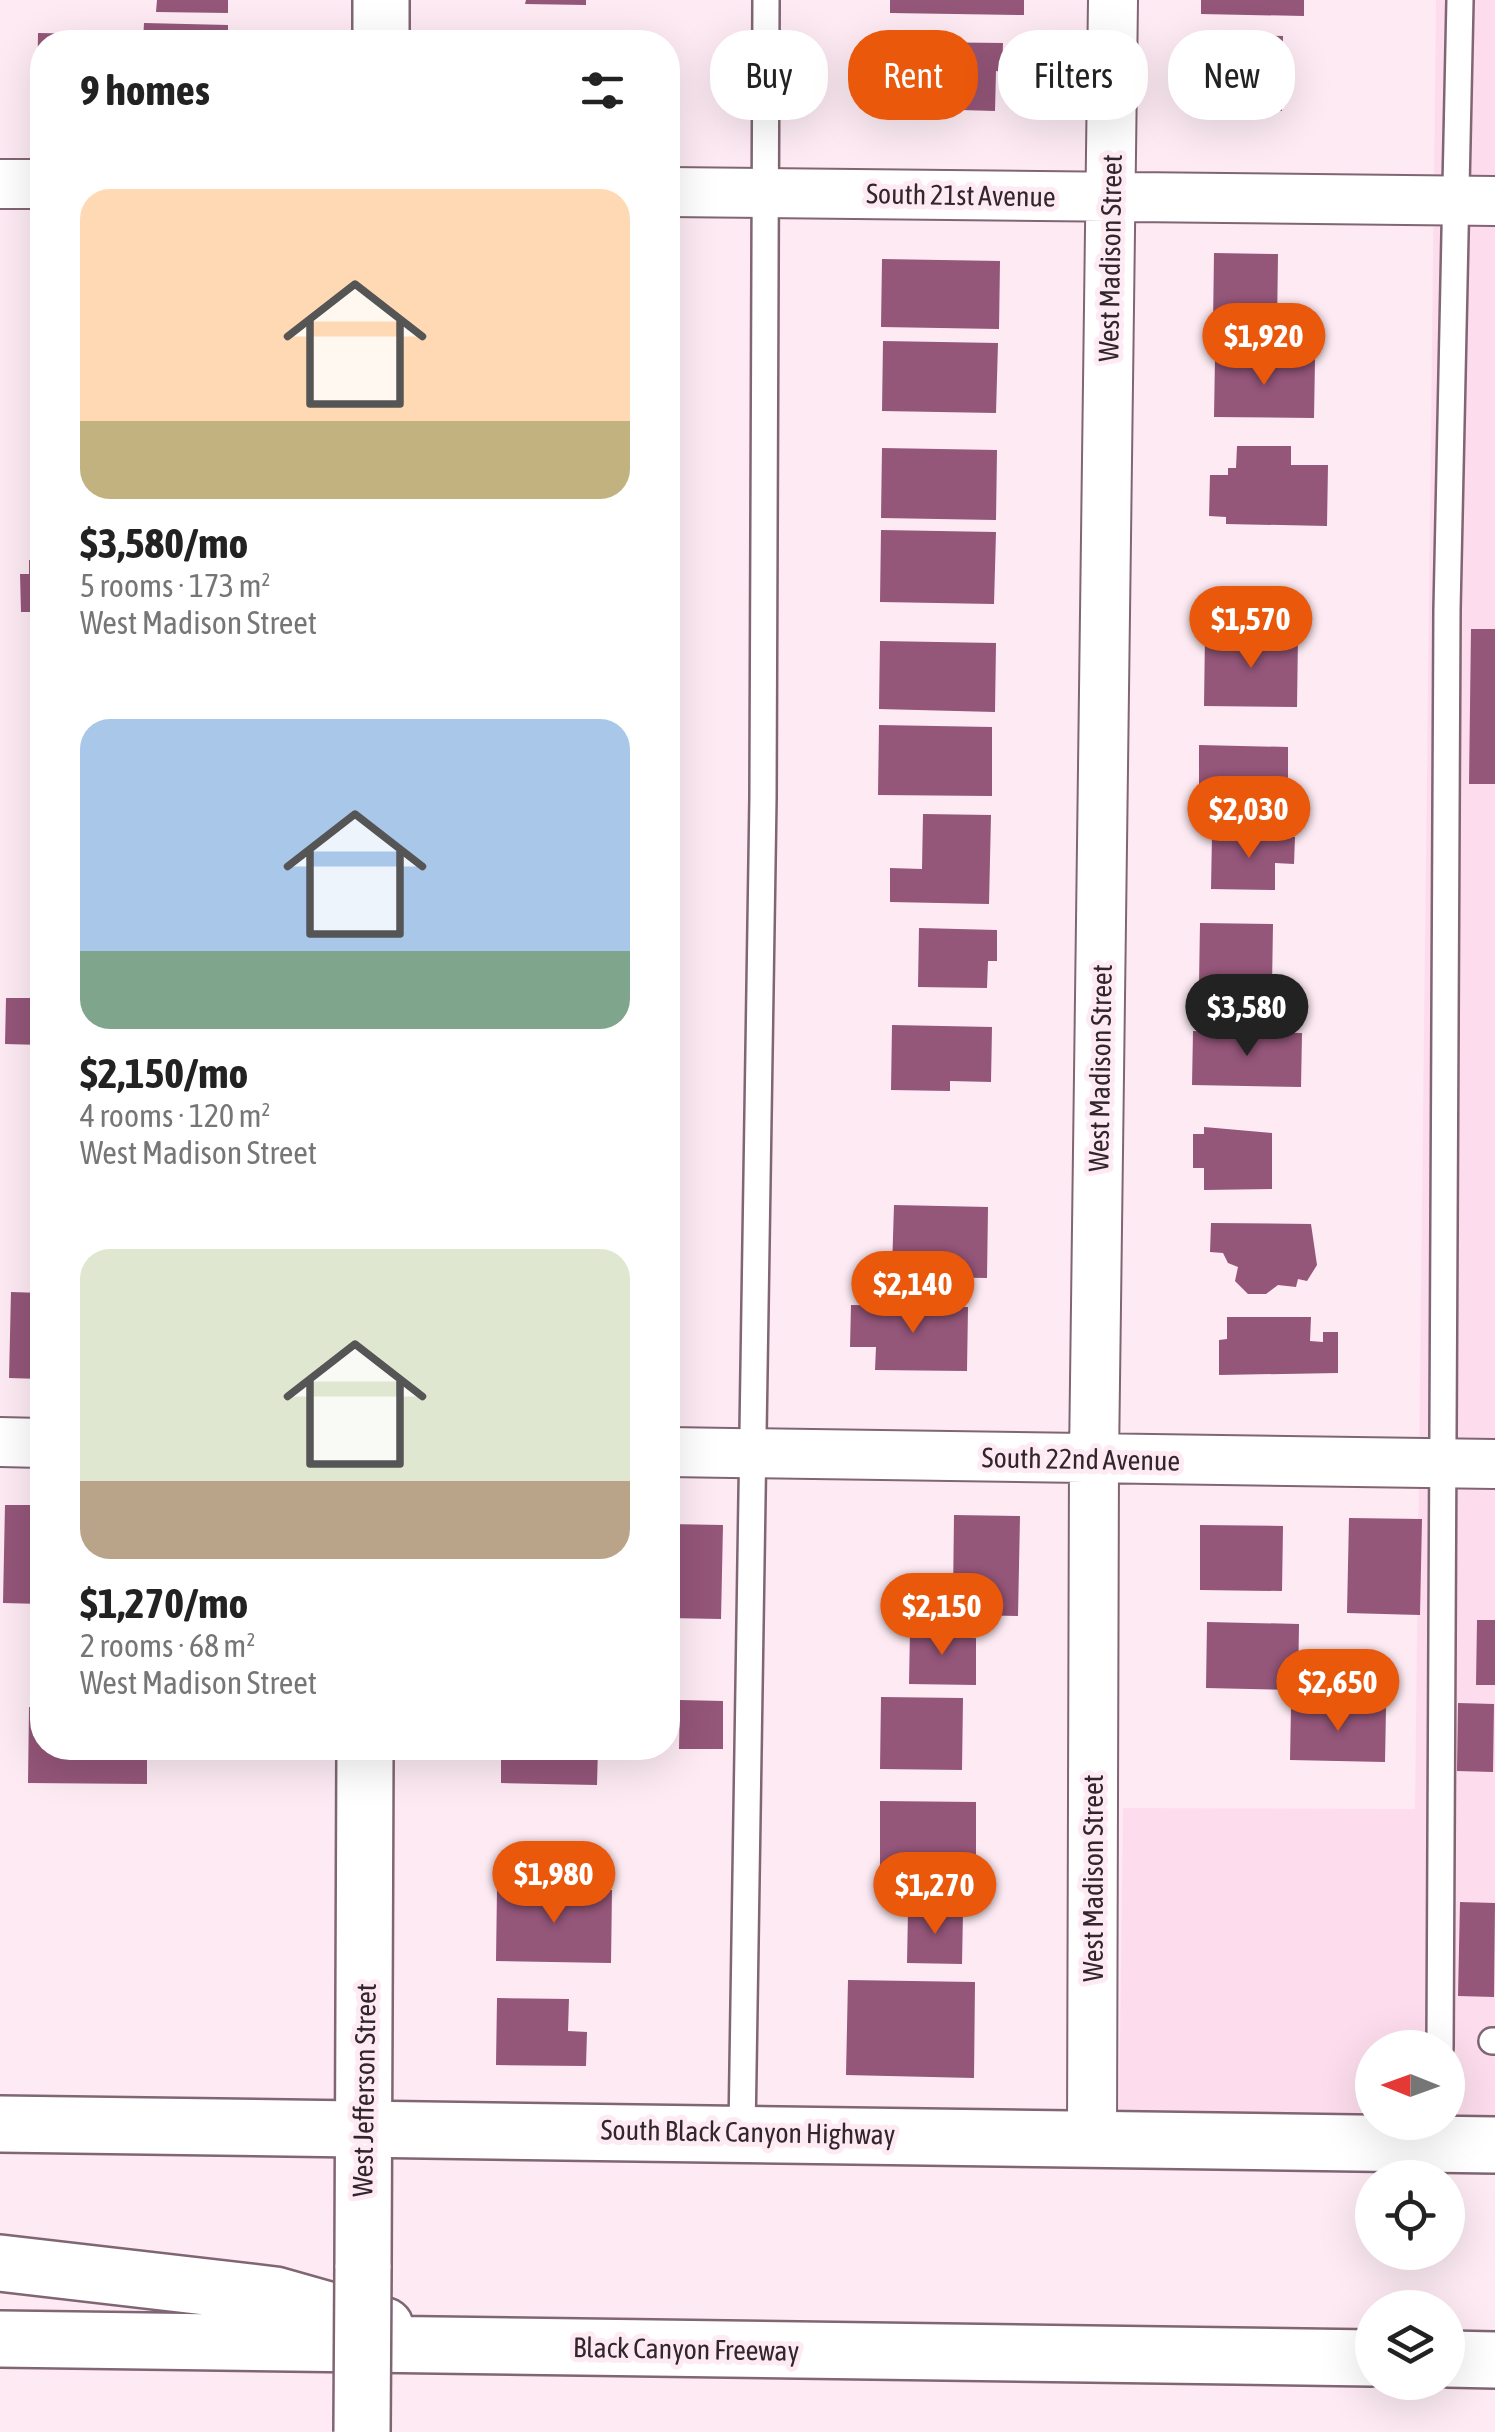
<!DOCTYPE html>
<html lang="en">
<head>
<meta charset="utf-8">
<style>
  body { margin:0; font-family:"Asap Condensed",sans-serif; background:#f6f6f6; color:#222; height:100vh; display:flex; flex-direction:column; font-size:38px; white-space:nowrap }
  * { box-sizing:border-box; margin:0 }
  p { font-size:32px; color:#767676 }
  .icon { flex:none; width:55px; height:55px; fill:none; stroke:currentColor; stroke-width:2; stroke-linecap:round; stroke-linejoin:round }
  .map { position:relative; flex:1; overflow:hidden }
  .details { position:absolute; left:30px; top:30px; width:650px; height:1730px; display:flex; flex-direction:column; background:#fff; border-radius:40px; box-shadow:0 10px 40px #0002 }
  .details>* { flex:none }
  .hud { position:absolute; left:710px; top:30px; width:635px; height:90px; display:flex; gap:20px }
  .needle { width:65px; rotate:271deg }
  .fabs { position:absolute; left:1355px; top:2030px; display:grid; gap:20px }
  .fabs a { display:grid; place-items:center; width:110px; height:110px; border-radius:50%; background:#fff; box-shadow:0 10px 40px #0002; font-size:50px }
  .price { position:absolute; translate:-50% -85px; padding:0 22px; border-radius:35px; background:#ea580c; color:#fff; font-size:32px; line-height:65px; filter:drop-shadow(0 2px 5px #0008) }
  .price::after { content:''; position:absolute; left:50%; top:60px; width:30px; height:22px; margin-left:-15px; background:inherit; clip-path:polygon(0 0,100% 0,50% 100%) }
  .price.current { background:#222; color:#fff }
  ul { padding:0; list-style:none }
  li { display:grid; align-content:center; gap:20px; height:530px; padding:0 50px }
  li span { display:grid; place-items:center; height:310px; border-radius:30px; color:#555 }
  li>.icon { margin-inline-start:auto }
  span .icon { width:180px; height:180px; fill:#fffc; stroke-width:1 }
  li b { font-size:42px }
  h2 { display:flex; justify-content:space-between; align-items:center; height:120px; padding:0 50px; font-size:42px }
  .tag { padding:0 35px; border-radius:40px; background:#fff; box-shadow:0 10px 40px #0002; font-size:35px; line-height:90px }
  .tag.current { background:#ea580c; color:#fff }
  .map>svg:first-child { display:block }
  .built { fill:#fddded }
  .building { fill:#945679 }
  .lines { fill:none; stroke-linecap:round; stroke-linejoin:round }
  .service-casing { stroke:#806573; stroke-width:30 }
  .minor-casing { stroke:#806573; stroke-width:52 }
  .tertiary-casing { stroke:#806573; stroke-width:60 }
  .secondary-casing { stroke:#806573; stroke-width:60 }
  .motorway-casing { stroke:#806573; stroke-width:60 }
  .service { stroke:#fff; stroke-width:25 }
  .minor { stroke:#fff; stroke-width:48 }
  .tertiary { stroke:#fff; stroke-width:55 }
  .secondary { stroke:#fff; stroke-width:55 }
  .motorway { stroke:#fff; stroke-width:55 }
  .tertiary-bridge-casing { stroke:#806573; stroke-width:60; stroke-linecap:butt }
  .tertiary-bridge { stroke:#fff; stroke-width:55 }
  .labels { text-anchor:middle; dominant-baseline:central; stroke-width:10; stroke-linejoin:round; paint-order:stroke }
  .street-label { font-size:28px; fill:#32262c; stroke:#fdeaf3 }
</style>
</head>
<body>
<div class="map">
<svg width="1495" height="2432" viewBox="0 0 1495 2432">
  <rect width="100%" height="100%" fill="#fdeaf3"/>
  <path class="built" d="M1436,0H1495V2118L1448,2117V2048H1372V2116L1119,2113L1123,1808L1415,1809Z"/>
  <path class="building" d="M157,0H228V13L156,12Z
    M526,0H586V5L525,4Z
    M890,0H1024V15L890,13Z
    M1201,0H1304V16L1201,14Z
    M144,23L228,25V42H143Z
    M38,33L93,34V42H42V100H37Z
    M1215,35L1283,36L1282,111L1214,110Z
    M917,42L1003,43L1002,72L996,71L995,111L926,109L927,67H916Z
    M1214,253L1278,254L1277,327L1213,326Z
    M882,259L1000,261L999,329L881,327Z
    M883,341L998,343L996,413L882,411Z
    M1215,357L1315,359L1314,418L1214,417Z
    M1237,446H1291V465H1328L1327,526L1226,524V517L1209,516L1210,475H1228V468H1236Z
    M882,448L997,450L996,520L881,518Z
    M881,530L996,532L994,604L880,602Z
    M29,560H42V612H21L20,574H29Z
    M1471,629H1495V784H1469Z
    M1205,634L1298,636L1297,707L1204,706Z
    M880,641L996,643L995,712L879,709Z
    M879,725L992,727V796L878,795Z
    M1199,745L1288,747V798L1199,797Z
    M923,814L991,815L989,904L890,902V868L922,869Z
    M1212,835L1295,837L1294,864L1275,863V890L1211,889Z
    M1200,923L1273,924L1272,986L1199,985Z
    M919,928L997,930V961H988L987,988L918,987Z
    M6,998H42V1045L5,1044Z
    M892,1025L992,1027L991,1082L950,1081V1091L891,1090Z
    M1193,1031L1302,1033L1301,1087L1192,1085Z
    M1204,1127L1272,1133V1189L1204,1190V1168H1193V1134H1204Z
    M894,1205L988,1207L987,1278L919,1277V1269H892Z
    M1211,1223L1311,1224L1317,1265L1307,1281L1298,1279L1296,1287L1278,1285L1266,1294H1248L1235,1281L1238,1267L1228,1263L1223,1253L1210,1252Z
    M11,1292L42,1293V1379L9,1378Z
    M851,1305L968,1307L967,1371L875,1370L876,1347H850Z
    M1227,1317H1311L1310,1341L1323,1342V1332H1338V1373L1219,1375V1340L1227,1339Z
    M5,1505H42V1604L3,1603Z
    M954,1515L1020,1516L1018,1616L964,1615V1597L953,1596Z
    M1349,1518L1422,1519L1420,1615L1347,1613Z
    M668,1524L723,1525L721,1619L668,1618Z
    M1200,1525L1283,1526L1282,1591L1200,1590Z
    M1477,1620H1495V1685H1476Z
    M1207,1622L1299,1624L1298,1690L1206,1688Z
    M910,1630L965,1631V1638H976V1685L909,1684Z
    M881,1697L963,1698L962,1770L880,1769Z
    M680,1700L723,1701V1749H679Z
    M1458,1703L1494,1704L1493,1772L1457,1771Z
    M29,1707H42V1748H147V1784L28,1783Z
    M1291,1707L1386,1708L1385,1762L1290,1760Z
    M501,1748H598L597,1785L501,1783Z
    M880,1801L976,1802V1880H880Z
    M497,1888L612,1890L611,1963L496,1961Z
    M1460,1902L1495,1903L1494,1997L1458,1996Z
    M908,1911L963,1912L962,1964L907,1963Z
    M848,1980L975,1982L974,2078L846,2075Z
    M497,1998L569,1999L568,2031L587,2032L586,2066L496,2065Z"/>
  <g class="lines">
    <defs>
      <path id="service" d="M1492,2041H1495
        M1440,2048L1447,610L1460,0
        M742,2132L763,798L766,0"/>
      <path id="minor" d="M0,184H42
        M668,192L1495,201
        M0,1442L42,1443
        M668,1452L1495,1464
        M1092,2137L1094,1459L1113,0"/>
      <path id="tertiary" d="M381,42V0
        M363,2268L365,1748"/>
      <path id="secondary" d="M0,2124L1495,2145"/>
      <path id="motorway" d="M0,2263L275,2295L385,2326
        M0,2339L1372,2358
        M1448,2359L1495,2360"/>
    </defs>
    <use href="#service" class="service-casing"/>
    <use href="#minor" class="minor-casing"/>
    <use href="#tertiary" class="tertiary-casing"/>
    <use href="#secondary" class="secondary-casing"/>
    <use href="#motorway" class="motorway-casing"/>
    <use href="#service" class="service"/>
    <use href="#minor" class="minor"/>
    <use href="#tertiary" class="tertiary"/>
    <use href="#secondary" class="secondary"/>
    <use href="#motorway" class="motorway"/>
    <defs>
      <path id="tertiary-bridge" d="M362,2432L363,2268"/>
    </defs>
    <use href="#tertiary-bridge" class="tertiary-bridge-casing"/>
    <use href="#tertiary-bridge" class="tertiary-bridge"/>
  </g>
  <g class="labels">
    <g class="street-label">
      <text transform="translate(961 195) rotate(1)">South 21st Avenue</text>
      <text transform="translate(1110 258) rotate(-89)">West Madison Street</text>
      <text transform="translate(1100 1068) rotate(-89)">West Madison Street</text>
      <text transform="translate(1081 1459) rotate(1)">South 22nd Avenue</text>
      <text transform="translate(1093 1878) rotate(-90)">West Madison Street</text>
      <text transform="translate(364 2090) rotate(-89)">West Jefferson Street</text>
      <text transform="translate(748 2132) rotate(1)">South Black Canyon Highway</text>
      <text transform="translate(686 2349) rotate(1)">Black Canyon Freeway</text>
    </g>
  </g>
</svg>
<div class="fabs">
<a><svg class="needle" viewBox="-14 -14 28 28"><path d="M0-13l5 13h-10z" fill="#e53935"/><path d="M0 13l5-13h-10z" fill="#767676"/></svg></a>
<a><svg class="icon" aria-label="locate" viewBox="0 0 24 24"><circle cx="12" cy="12" r="6"/><path d="M12 2v4M12 18v4M2 12h4M18 12h4"/></svg></a>
<a><svg class="icon" aria-label="layers" viewBox="0 0 24 24"><path d="M12 4l9 5-9 5-9-5zM3 14l9 5 9-5"/></svg></a>
</div>
<b class="price" style="left:1264px;top:388px">$1,920</b>
<b class="price" style="left:1251px;top:671px">$1,570</b>
<b class="price" style="left:1249px;top:861px">$2,030</b>
<b class="price current" style="left:1247px;top:1059px">$3,580</b>
<b class="price" style="left:913px;top:1336px">$2,140</b>
<b class="price" style="left:942px;top:1658px">$2,150</b>
<b class="price" style="left:1338px;top:1734px">$2,650</b>
<b class="price" style="left:554px;top:1926px">$1,980</b>
<b class="price" style="left:935px;top:1937px">$1,270</b>
<div class="hud">
<a class="tag">Buy</a>
<a class="tag current">Rent</a>
<a class="tag">Filters</a>
<a class="tag">New</a>
</div>
<section class="details">
<h2>9 homes<svg class="icon" aria-label="filters" viewBox="0 0 24 24"><path d="M4 7h16M4 17h16"/><circle cx="9" cy="7" r="2"/><circle cx="15" cy="17" r="2"/></svg></h2>
<ul>
<li><span style="background:linear-gradient(#ffd9b3 75%,#c2b280 0)"><svg class="icon" aria-label="home" viewBox="0 0 24 24"><path d="M3 11l9-7 9 7M6 9v11h12V9"/></svg></span><div><b>$3,580/mo</b><p>5 rooms · 173 m²</p><p>West Madison Street</p></div></li>
<li><span style="background:linear-gradient(#a9c7e8 75%,#7fa58c 0)"><svg class="icon" aria-label="home" viewBox="0 0 24 24"><path d="M3 11l9-7 9 7M6 9v11h12V9"/></svg></span><div><b>$2,150/mo</b><p>4 rooms · 120 m²</p><p>West Madison Street</p></div></li>
<li><span style="background:linear-gradient(#dfe7d0 75%,#b9a48a 0)"><svg class="icon" aria-label="home" viewBox="0 0 24 24"><path d="M3 11l9-7 9 7M6 9v11h12V9"/></svg></span><div><b>$1,270/mo</b><p>2 rooms · 68 m²</p><p>West Madison Street</p></div></li>
</ul>
</section>
</div>
</body>
</html>
